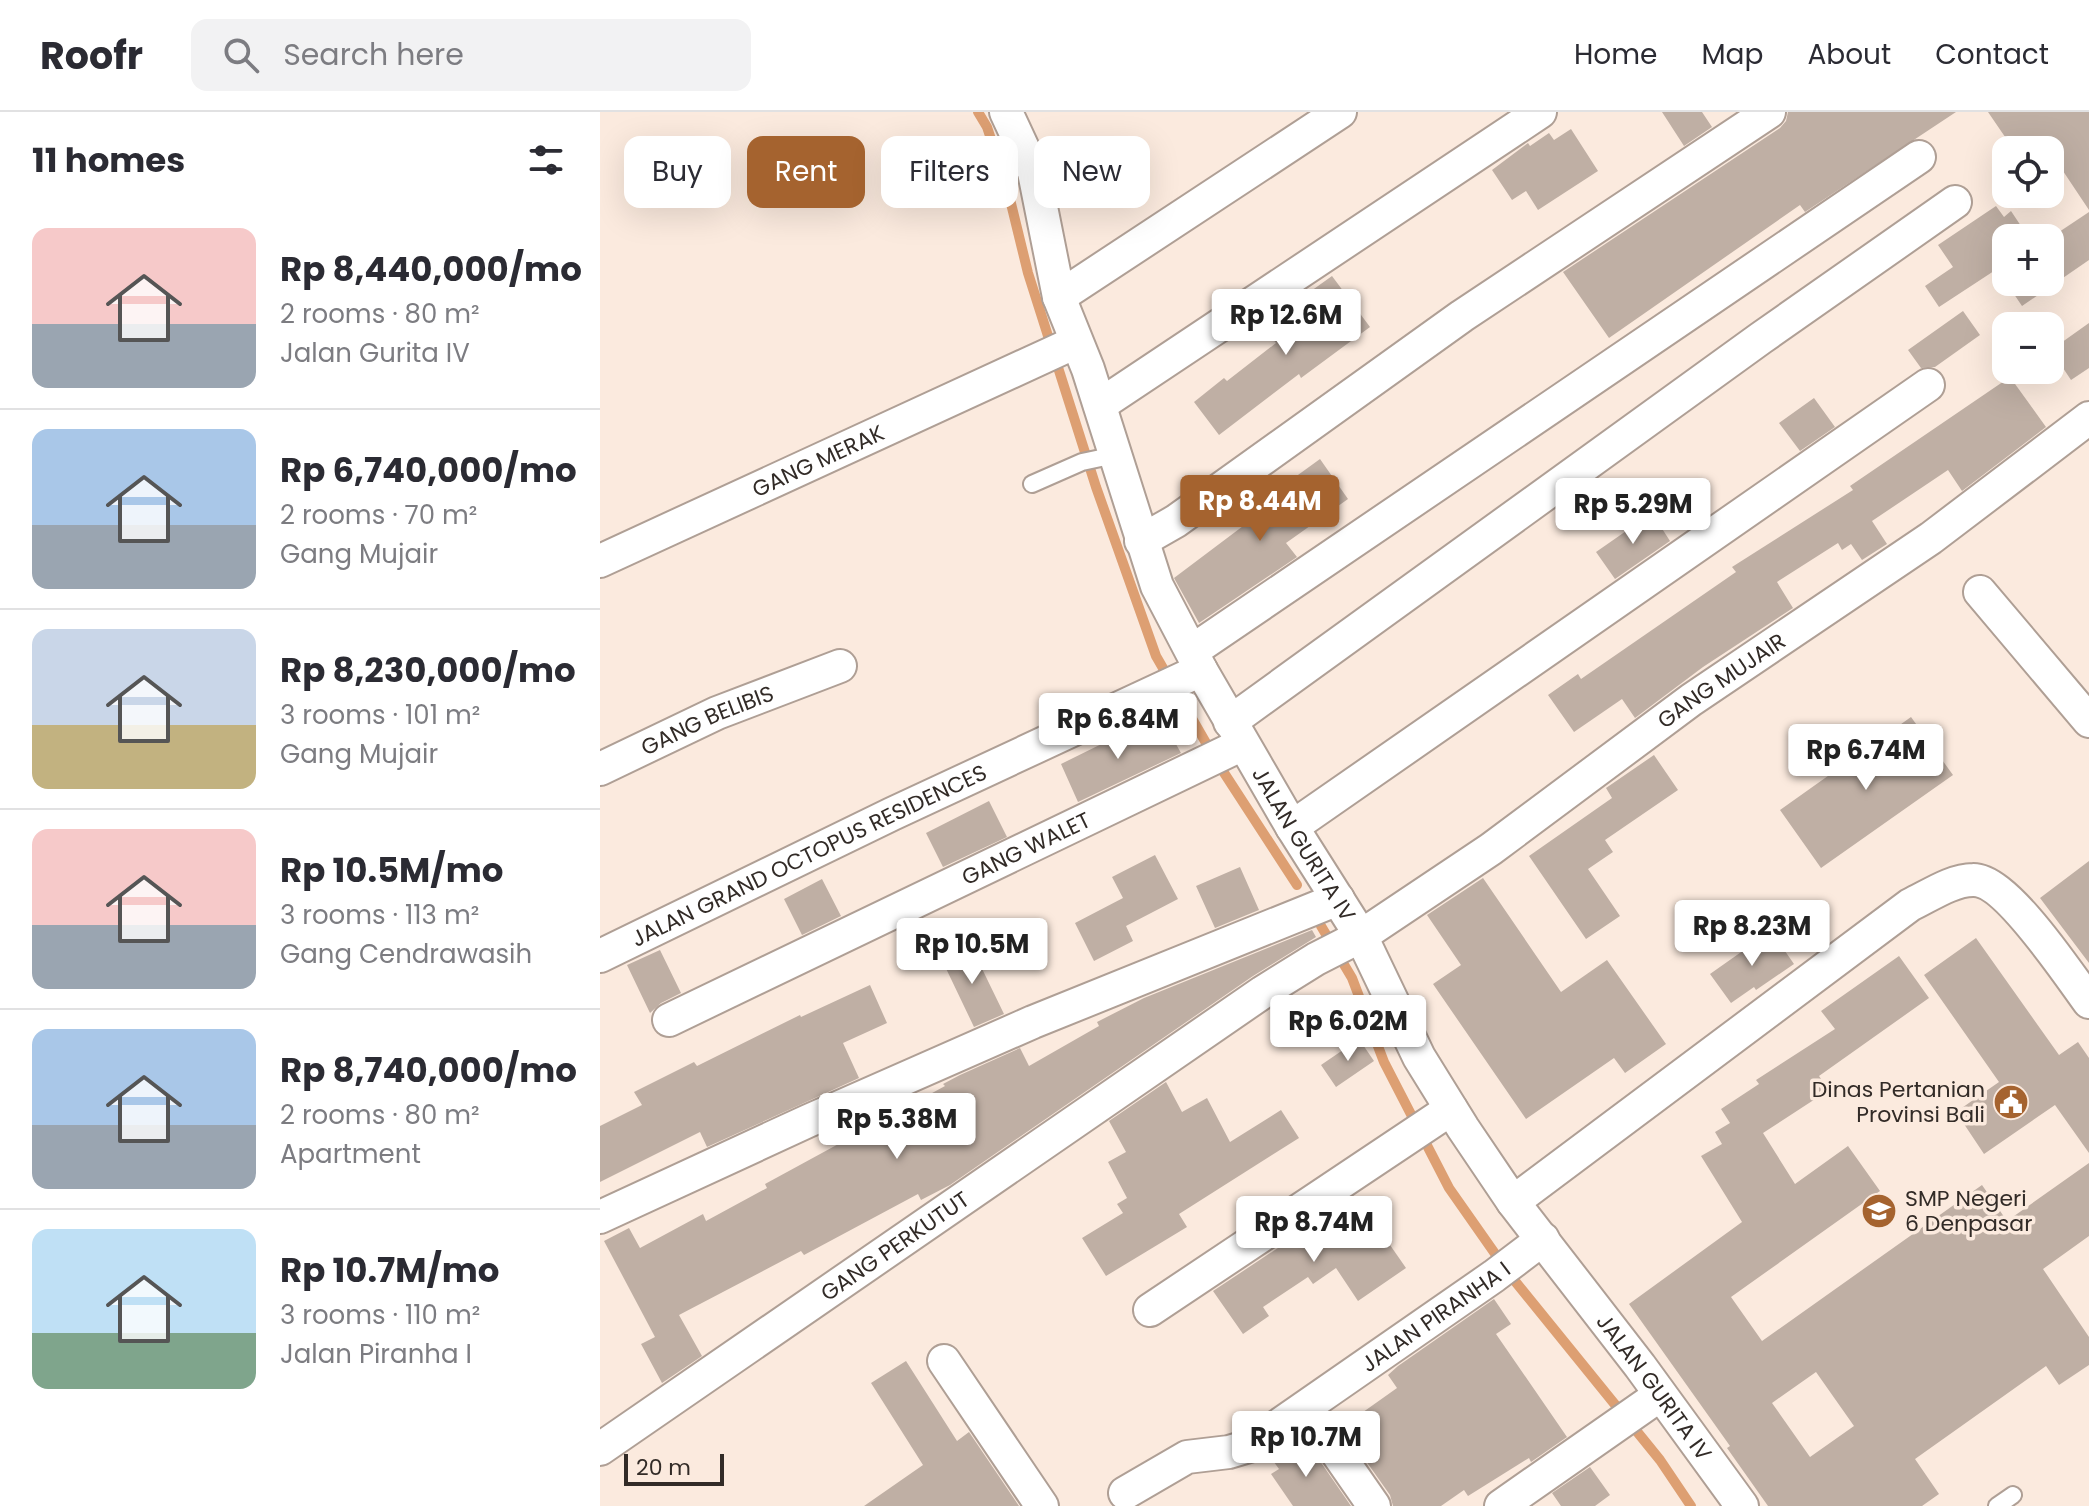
<!DOCTYPE html>
<html lang="en">
<head>
<meta charset="utf-8">
<style>
  body { margin:0; font-family:Poppins,sans-serif; background:#f2f2f3; color:#2b2b33; height:100vh; display:flex; flex-direction:column; font-size:30px; white-space:nowrap }
  * { box-sizing:border-box; margin:0 }
  p { font-size:26px; color:#7c7c81 }
  .icon { flex:none; width:44px; height:44px; fill:none; stroke:currentColor; stroke-width:2; stroke-linecap:round; stroke-linejoin:round }
  .map { position:relative; flex:1; overflow:hidden }
  .side { display:flex; flex-direction:column; background:#fff; width:600px }
  .side>* { flex:none }
  .top-card { position:absolute; left:24px; top:24px; width:760px; height:72px; display:flex; gap:16px }
  .buttons { position:absolute; left:1392px; top:24px; display:grid; gap:16px }
  .buttons a { display:grid; place-items:center; width:72px; height:72px; border-radius:16px; background:#fff; box-shadow:0 8px 32px #0002; font-size:40px }
  .scale { position:absolute; left:24px; bottom:20px; width:100px; box-sizing:border-box; padding-left:8px; border:4px solid #322b27; border-top:0; font-size:22px; line-height:28px; white-space:nowrap; color:#322b27; -webkit-text-stroke:6px #fbeade; paint-order:stroke }
  .price { position:absolute; translate:-50% -68px; padding:0 18px; border-radius:8px; background:#fff; color:#222; font-size:26px; line-height:52px; filter:drop-shadow(0 2px 4px #0008) }
  .price::after { content:''; position:absolute; left:50%; top:48px; width:24px; height:18px; margin-left:-12px; background:inherit; clip-path:polygon(0 0,100% 0,50% 100%) }
  .price.selected { background:#a5632f; color:#fff }
  ul { padding:0; list-style:none }
  li { display:flex; align-items:center; gap:24px; height:200px; padding:0 32px }
  li+li { border-top:2px solid #e1e1e2 }
  li span { display:grid; place-items:center; flex:none; width:224px; height:160px; border-radius:16px; color:#555 }
  li>.icon { margin-inline-start:auto }
  span .icon { width:96px; height:96px; fill:#fffc; stroke-width:1 }
  li b { font-size:34px }
  h2 { display:flex; justify-content:space-between; align-items:center; height:96px; padding:0 32px; font-size:34px }
  .chip { padding:0 28px; border-radius:16px; background:#fff; box-shadow:0 8px 32px #0002; font-size:28px; line-height:72px }
  .chip.selected { background:#a5632f; color:#fff }
  header { display:flex; align-items:center; gap:48px; box-sizing:border-box; height:112px; padding:0 40px; background:#fff; border-bottom:2px solid #e1e1e2 }
  header strong { font-size:38px }
  nav { display:flex; gap:44px; margin-inline-start:auto; font-size:28px }
  .search { width:560px; height:72px; background:#f2f2f3; display:flex; align-items:center; gap:20px; box-sizing:border-box; padding:0 28px; border-radius:16px; color:#7c7c81; font-size:30px }
  main { display:flex; flex:1; min-height:0 }
  .map>svg:first-child { display:block }
  .lines { fill:none; stroke-linecap:round; stroke-linejoin:round }
  .stream { stroke:#dd9f72; stroke-width:10 }
  .building { fill:#bfafa4; fill-rule:evenodd }
  .lane-casing { stroke:#af9f95; stroke-width:20 }
  .street-casing { stroke:#af9f95; stroke-width:36 }
  .lane { stroke:#fff; stroke-width:16 }
  .street { stroke:#fff; stroke-width:32 }
  .labels { text-anchor:middle; dominant-baseline:central; stroke-width:7; stroke-linejoin:round; paint-order:stroke }
  .street-label { font-size:22px; fill:#322b27; stroke:#fbeade }
  .poi-label { font-size:22px; fill:#322b27; stroke:#fbeade; text-anchor:end }
</style>
</head>
<body>
<header>
<strong>Roofr</strong>
<div class="search"><svg class="icon" aria-label="search" viewBox="0 0 24 24"><circle cx="10" cy="10" r="6"/><path d="M15 15l6 6"/></svg>Search here</div>
<nav><a>Home</a><a>Map</a><a>About</a><a>Contact</a></nav>
</header>
<main>
<section class="side">
<h2>11 homes<svg class="icon" aria-label="filters" viewBox="0 0 24 24"><path d="M4 7h16M4 17h16"/><circle cx="9" cy="7" r="2"/><circle cx="15" cy="17" r="2"/></svg></h2>
<ul>
<li><span style="background:linear-gradient(#f6c9c9 60%,#9aa5b1 0)"><svg class="icon" aria-label="home" viewBox="0 0 24 24"><path d="M3 11l9-7 9 7M6 9v11h12V9"/></svg></span><div><b>Rp 8,440,000/mo</b><p>2 rooms · 80 m²</p><p>Jalan Gurita IV</p></div></li>
<li><span style="background:linear-gradient(#a9c7e8 60%,#9aa5b1 0)"><svg class="icon" aria-label="home" viewBox="0 0 24 24"><path d="M3 11l9-7 9 7M6 9v11h12V9"/></svg></span><div><b>Rp 6,740,000/mo</b><p>2 rooms · 70 m²</p><p>Gang Mujair</p></div></li>
<li><span style="background:linear-gradient(#c9d6e8 60%,#c2b280 0)"><svg class="icon" aria-label="home" viewBox="0 0 24 24"><path d="M3 11l9-7 9 7M6 9v11h12V9"/></svg></span><div><b>Rp 8,230,000/mo</b><p>3 rooms · 101 m²</p><p>Gang Mujair</p></div></li>
<li><span style="background:linear-gradient(#f6c9c9 60%,#9aa5b1 0)"><svg class="icon" aria-label="home" viewBox="0 0 24 24"><path d="M3 11l9-7 9 7M6 9v11h12V9"/></svg></span><div><b>Rp 10.5M/mo</b><p>3 rooms · 113 m²</p><p>Gang Cendrawasih</p></div></li>
<li><span style="background:linear-gradient(#a9c7e8 60%,#9aa5b1 0)"><svg class="icon" aria-label="home" viewBox="0 0 24 24"><path d="M3 11l9-7 9 7M6 9v11h12V9"/></svg></span><div><b>Rp 8,740,000/mo</b><p>2 rooms · 80 m²</p><p>Apartment</p></div></li>
<li><span style="background:linear-gradient(#bfe0f5 65%,#7fa58c 0)"><svg class="icon" aria-label="home" viewBox="0 0 24 24"><path d="M3 11l9-7 9 7M6 9v11h12V9"/></svg></span><div><b>Rp 10.7M/mo</b><p>3 rooms · 110 m²</p><p>Jalan Piranha I</p></div></li>
</ul>
</section>
<div class="map">
<svg width="1489" height="1394" viewBox="0 0 1489 1394">
  <rect width="100%" height="100%" fill="#fbeade"/>
  <g class="lines">
    <path class="stream" d="M378,0L387,15L407,75L428,161L496,375L556,544L617,650L697,773
      M721,814L752,866L784,950L849,1076L910,1163L1060,1348L1091,1394"/>
  </g>
  <path class="building" d="M1062,0H1102L1112,15L1084,34Z
    M1188,0H1356L1205,100L1200,93L1009,226L963,160L1180,16L1186,9Z
    M1388,0H1489V98L1441,26L1423,38H1414Z
    M971,17L998,59L938,98L926,79L912,88L892,58L928,31L930,34L949,21L954,28Z
    M1396,94L1404,105L1411,99L1429,126H1406V170H1450V126L1489,100V148L1422,194L1397,157L1339,195L1325,174L1353,155L1338,133Z
    M732,164L770,215L701,266L699,262L619,323L594,290L624,266L627,269L676,231L671,225L719,190L711,179Z
    M1363,199L1380,223L1335,255L1321,256L1308,238Z
    M1489,211V256L1471,268L1451,238Z
    M1410,265L1446,315L1362,379L1348,358L1272,409L1287,432L1262,448L1251,432L1242,438L1238,431L1177,470L1193,496L1103,555L1035,606L1022,587L974,620L948,583L978,562L981,567L1136,460L1132,455L1253,378L1250,374Z
    M1214,286L1235,315L1200,339L1179,311Z
    M720,347L748,387L686,431L697,445L599,511L574,466L667,396L662,389Z
    M1052,401L1070,429L1015,467L996,440Z
    M1311,605L1353,663L1221,756L1180,698Z
    M542,612L550,628L568,618L581,641L478,690L461,652Z
    M1054,643L1078,678L1005,728L1013,740L988,757L1020,804L986,827L929,744L1012,686L1006,676Z
    M389,689L407,725L343,755L326,721Z
    M555,743L578,787L526,814L533,829L494,849L475,811L523,786L512,765Z
    M1489,749V851L1440,786Z
    M640,755L659,798L615,816L596,774Z
    M883,766L961,880L1007,848L1066,932L1025,961L1014,946L926,1007L833,872L861,853L827,803Z
    M222,767L241,804L202,823L184,787Z
    M712,818L716,825L653,864L350,1073L321,1088L318,1082L204,1143L201,1139L79,1203L102,1244L62,1271L41,1232L55,1225L4,1129L29,1116L40,1136L103,1102L106,1109L167,1076L165,1072L345,974L343,972L360,963L420,936L429,954L499,914L497,910L544,886Z
    M1171,819L1194,852L1156,878L1154,875L1131,891L1110,862Z
    M1376,826L1459,943L1478,930L1489,946V1041L1455,993L1384,1042L1356,1000L1399,970L1324,863Z
    M370,832L404,902L374,915L341,846Z
    M60,838L81,881L61,891L50,901L27,853Z
    M1299,844L1329,886L1219,964L1229,978L1163,1021L1195,1072L1248,1034L1280,1079L1131,1185L1162,1229L1382,1073L1407,1109L1489,1051V1124L1443,1157L1489,1225V1253L1459,1273L1446,1254L1315,1347L1339,1382L1322,1394H1168L1127,1336L1130,1334L1029,1192L1142,1110L1101,1044L1122,1032L1115,1020L1130,1011L1121,997L1159,972L1156,968L1235,917L1221,899ZM1216,1260L1254,1314L1210,1345L1172,1291Z
    M270,873L287,911L243,931L259,966L107,1035L100,1020L0,1070V1014L42,993L34,980L94,950L97,954L200,903L201,905Z
    M759,927L774,949L736,975L721,953Z
    M566,970L582,1000L607,986L630,1030L681,998L699,1026L579,1102L587,1115L506,1164L482,1126L523,1101L517,1092L527,1086L508,1050L526,1040L509,1009Z
    M756,1084L806,1156L758,1189L736,1156L713,1172L708,1165L663,1195L669,1204L643,1222L613,1179Z
    M894,1187L911,1212L896,1222L967,1325L931,1350L929,1346L868,1384L864,1378L841,1394H793L790,1383L742,1315L797,1276L788,1263L798,1254Z
    M306,1249L357,1329L369,1320L419,1394H264L323,1353L271,1271Z
    M695,1330L703,1341L711,1336L751,1394H693L671,1362L679,1357L671,1346Z
    M990,1355L1010,1383L995,1394H961L952,1381Z"/>
  <g class="lines">
    <defs>
      <path id="lane" d="M432,372L482,350L515,343
        M1397,1394L1413,1383"/>
      <g id="street">
        <path id="s1" d="M406,0L434,60L459,185L488,257L557,474L601,558L692,715L761,824L819,945L863,1016L913,1090L1040,1254L1142,1394"/>
        <path d="M459,185L740,0"/>
        <path d="M500,293L940,0"/>
        <path d="M541,429L576,409L862,204L1169,0"/>
        <path id="s2" d="M0,449L476,230"/>
        <path d="M1380,480L1489,609"/>
        <path d="M592,539L1319,45"/>
        <path d="M630,610L1161,226L1355,90"/>
        <path id="s3" d="M0,657L117,601L240,554"/>
        <path d="M692,715L1328,273"/>
        <path id="s4" d="M0,844L292,702L601,558"/>
        <path id="s5" d="M69,908L643,632"/>
        <path d="M913,1090L1310,793C1329,784 1352,768 1373,768C1406,767 1469,863 1489,890"/>
        <path d="M0,1105L208,1009L433,910L738,787"/>
        <path d="M550,1198L851,997"/>
        <path d="M344,1249L442,1394"/>
        <path d="M706,1296L774,1394"/>
        <path id="s6" d="M0,1337L663,880L716,847L761,824L891,737L1091,588L1331,426L1489,306"/>
        <path id="s7" d="M525,1381L587,1345L629,1340L649,1334L894,1164L943,1127"/>
        <path d="M901,1394L1060,1283"/>
      </g>
    </defs>
    <use href="#lane" class="lane-casing"/>
    <use href="#street" class="street-casing"/>
    <use href="#lane" class="lane"/>
    <use href="#street" class="street"/>
  </g>
  <defs>
    <symbol id="civic-disc" viewBox="-11 -11 22 22"><circle r="9.5" fill="#a5632f" stroke="#fbeade"/><path d="M-.6-6.5H3V-4.5H.6V-3L4-1V1h2V6H-6V1h2V-1L-.6-3ZM-1.2 2.5V6h2.4V2.5Z" fill="#fff"/></symbol>
    <symbol id="school-disc" viewBox="-11 -11 22 22"><circle r="9.5" fill="#a5632f" stroke="#fbeade"/><path d="M0-5L7-2L0 1L-7-2ZM-4 1L0 2.5L4 1V4Q0 6-4 4Z" fill="#fff"/></symbol>
  </defs>
  <g fill-rule="evenodd">
    <use href="#civic-disc" x="1391" y="970" width="40" height="40"/>
    <use href="#school-disc" x="1259" y="1079" width="40" height="40"/>
  </g>
  <g class="labels">
    <g class="street-label">
      <text stroke="none"><textPath href="#s2" startOffset="240">GANG MERAK</textPath></text>
      <text stroke="none"><textPath href="#s6" startOffset="1360">GANG MUJAIR</textPath></text>
      <text stroke="none"><textPath href="#s3" startOffset="118">GANG BELIBIS</textPath></text>
      <text stroke="none"><textPath href="#s1" startOffset="796">JALAN GURITA IV</textPath></text>
      <text stroke="none"><textPath href="#s5" startOffset="396">GANG WALET</textPath></text>
      <text stroke="none"><textPath href="#s4" startOffset="232">JALAN GRAND OCTOPUS RESIDENCES</textPath></text>
      <text stroke="none"><textPath href="#s6" startOffset="358">GANG PERKUTUT</textPath></text>
      <text stroke="none"><textPath href="#s7" startOffset="362">JALAN PIRANHA I</textPath></text>
      <text stroke="none"><textPath href="#s1" startOffset="1444">JALAN GURITA IV</textPath></text>
    </g>
    <g class="poi-label">
      <text x="1385" y="977">Dinas Pertanian<tspan x="1385" dy="25">Provinsi Bali</tspan></text>
      <text x="1305" y="1086" text-anchor="start">SMP Negeri<tspan x="1305" dy="25">6 Denpasar</tspan></text>
    </g>
  </g>
</svg>
<div class="buttons">
<a><svg class="icon" aria-label="locate" viewBox="0 0 24 24"><circle cx="12" cy="12" r="6"/><path d="M12 2v4M12 18v4M2 12h4M18 12h4"/></svg></a>
<a>+</a>
<a>−</a>
</div>
<div class="scale">20 m</div>
<b class="price" style="left:686px;top:245px">Rp 12.6M</b>
<b class="price selected" style="left:660px;top:431px">Rp 8.44M</b>
<b class="price" style="left:1033px;top:434px">Rp 5.29M</b>
<b class="price" style="left:518px;top:649px">Rp 6.84M</b>
<b class="price" style="left:1266px;top:680px">Rp 6.74M</b>
<b class="price" style="left:1152px;top:856px">Rp 8.23M</b>
<b class="price" style="left:372px;top:874px">Rp 10.5M</b>
<b class="price" style="left:748px;top:951px">Rp 6.02M</b>
<b class="price" style="left:297px;top:1049px">Rp 5.38M</b>
<b class="price" style="left:714px;top:1152px">Rp 8.74M</b>
<b class="price" style="left:706px;top:1367px">Rp 10.7M</b>
<div class="top-card">
<a class="chip">Buy</a>
<a class="chip selected">Rent</a>
<a class="chip">Filters</a>
<a class="chip">New</a>
</div>
</div>
</main>
</body>
</html>
